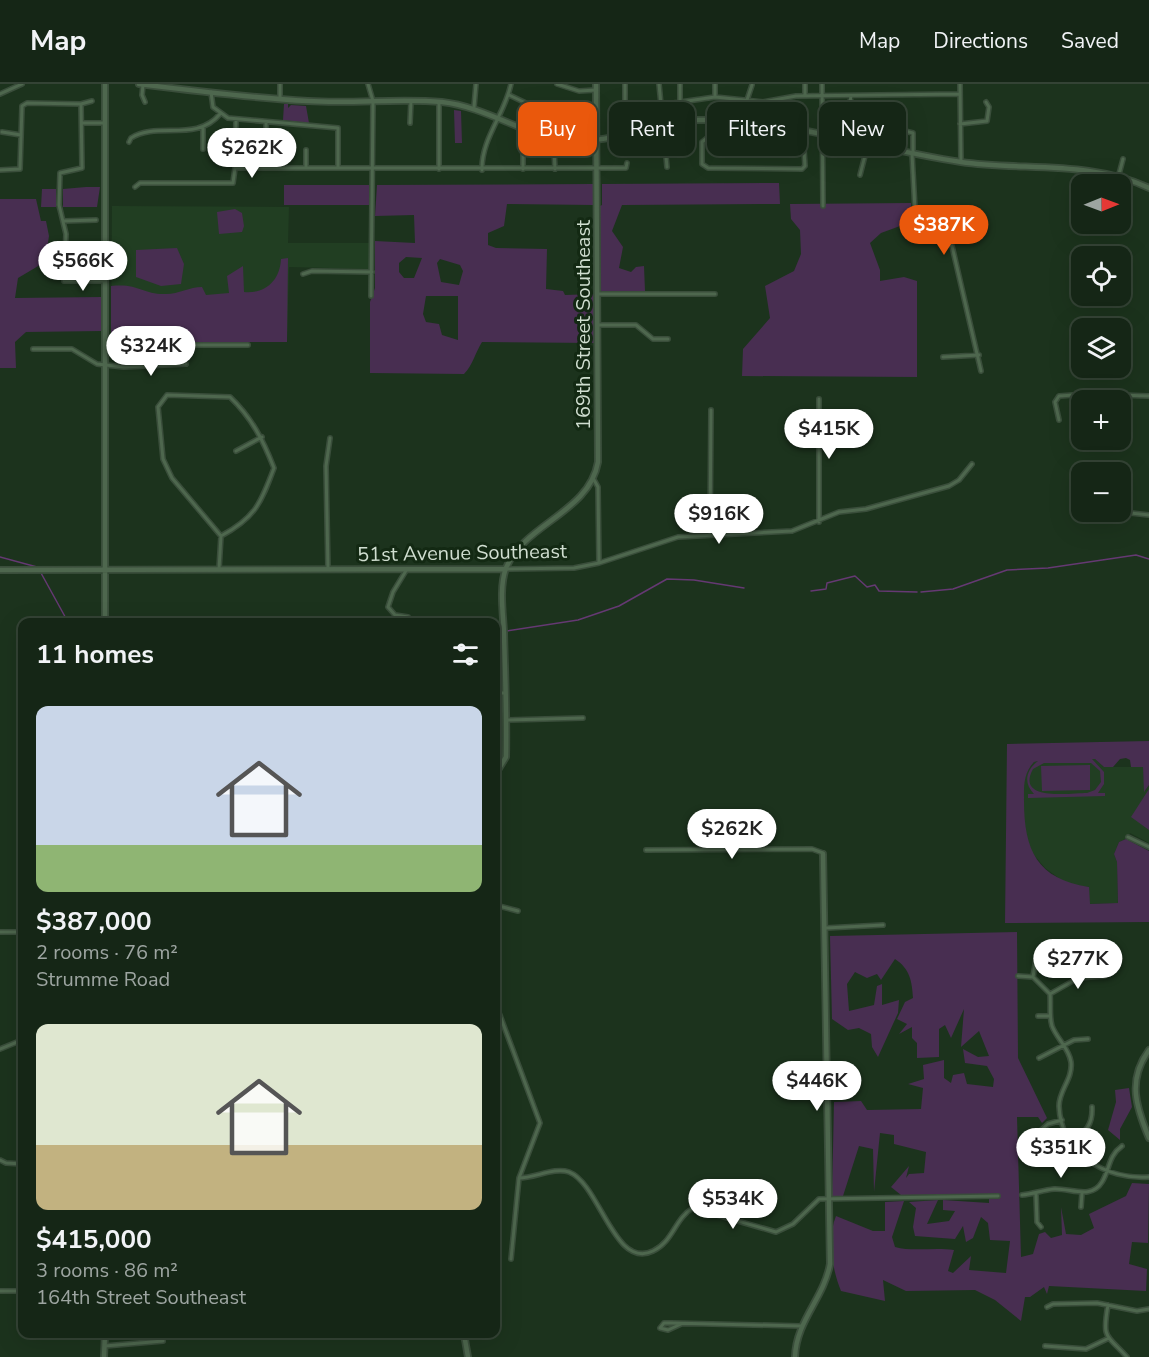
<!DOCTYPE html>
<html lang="en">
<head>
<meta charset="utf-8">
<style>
  body { margin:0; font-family:"Nunito Sans",sans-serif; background:#1e2e1f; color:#f1f3f6; height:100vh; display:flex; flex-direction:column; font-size:22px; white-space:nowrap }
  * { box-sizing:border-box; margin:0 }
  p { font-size:20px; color:#9da5a1 }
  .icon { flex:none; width:33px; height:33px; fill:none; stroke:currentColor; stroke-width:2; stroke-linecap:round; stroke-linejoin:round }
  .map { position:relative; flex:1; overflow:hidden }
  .details { position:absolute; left:18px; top:534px; width:482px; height:720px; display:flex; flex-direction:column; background:#152616; border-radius:12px; box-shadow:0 6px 24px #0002,0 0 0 2px #344335 }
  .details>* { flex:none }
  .banner { position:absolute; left:518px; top:18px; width:542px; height:54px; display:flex; gap:12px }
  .needle { width:39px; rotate:89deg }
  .buttons { position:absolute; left:1071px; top:90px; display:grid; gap:12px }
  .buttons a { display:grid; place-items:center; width:60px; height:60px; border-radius:12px; background:#152616; box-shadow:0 6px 24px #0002,0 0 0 2px #344335; font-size:30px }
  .price { position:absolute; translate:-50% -51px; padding:0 14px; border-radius:21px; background:#fff; color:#222; font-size:20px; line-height:39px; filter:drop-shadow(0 2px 3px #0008) }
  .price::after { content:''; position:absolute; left:50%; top:36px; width:18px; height:14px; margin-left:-9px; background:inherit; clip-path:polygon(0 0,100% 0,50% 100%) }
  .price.on { background:#ea580c; color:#fff }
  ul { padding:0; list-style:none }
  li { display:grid; align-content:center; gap:12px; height:318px; padding:0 18px }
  li span { display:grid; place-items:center; height:186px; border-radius:12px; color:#555 }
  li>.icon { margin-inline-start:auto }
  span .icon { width:108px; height:108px; fill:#fffc; stroke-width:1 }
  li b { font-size:26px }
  h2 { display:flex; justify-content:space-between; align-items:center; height:72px; padding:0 18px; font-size:26px }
  .pill { padding:0 21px; border-radius:12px; background:#152616; box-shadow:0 6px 24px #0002,0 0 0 2px #344335; font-size:21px; line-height:54px }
  .pill.on { background:#ea580c; color:#fff }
  header { display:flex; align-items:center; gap:36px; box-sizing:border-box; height:84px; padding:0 30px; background:#152616; border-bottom:2px solid #344335 }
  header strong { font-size:28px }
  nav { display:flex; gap:33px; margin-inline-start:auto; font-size:21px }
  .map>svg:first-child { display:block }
  .built { fill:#213e22 }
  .green { fill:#482e51; fill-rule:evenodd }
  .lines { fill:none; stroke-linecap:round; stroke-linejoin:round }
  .stream { stroke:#653973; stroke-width:1.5 }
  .street-casing { stroke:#3a4e3b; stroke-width:6 }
  .secondary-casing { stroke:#3a4e3b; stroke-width:8 }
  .street { stroke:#4e674e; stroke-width:3 }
  .secondary { stroke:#4e674e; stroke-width:4.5 }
  .labels { text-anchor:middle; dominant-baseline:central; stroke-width:6; stroke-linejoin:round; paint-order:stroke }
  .street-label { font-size:20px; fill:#d0ded0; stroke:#132913 }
</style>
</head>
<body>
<header>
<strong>Map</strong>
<nav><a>Map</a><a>Directions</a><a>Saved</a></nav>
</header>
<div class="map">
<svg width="1149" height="1273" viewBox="0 0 1149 1273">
  <rect width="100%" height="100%" fill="#1c331d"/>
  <path class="built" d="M112,122L289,123L288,159H370L369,185L289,183L287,258H111Z
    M1043,675H1095L1104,683H1143L1145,707L1149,701V759L1130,749L1126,755L1119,758L1114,770L1117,778L1118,819L1089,820V803L1067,800L1045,784L1029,765L1024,740V692L1034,678Z"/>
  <path class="green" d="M284,20H288V24L291,21L306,22L309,39L283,36Z
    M454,26L461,27L462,59H455Z
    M779,99L780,120L622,121L612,147L623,163L619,184L631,188L636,183L644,182L645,207H601L600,122L602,121V100Z
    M593,100L594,121L507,120L504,142L488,149V161L496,164L547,165L546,205L563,207L565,211L595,210V259L482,258C475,269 473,281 464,290L370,289V218L375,204V157L415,159L414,131L375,132L377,101ZM406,173L422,174L414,194H404L399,188V179ZM440,175L460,181L463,187L459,201L441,198L437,179ZM426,212H458V256L442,251L439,240L426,238L423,230Z
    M284,101H369V121H284Z
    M86,103H100L97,123H63V105Z
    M42,105H56V123H41Z
    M0,115H36L41,137H46L49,152L45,178L18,194L15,214L102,213V247L26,248L15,258L16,284H0Z
    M911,119V138L881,149L870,159L880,186V197L904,193L917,197V293L742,292L743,265L770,234L765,202L794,187L801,170L800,146L791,135L790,120Z
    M235,125L242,129L244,142L242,148L219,150L217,128Z
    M177,164L184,180L181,200L161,202L136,193V166Z
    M288,174L287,258H111V202C138,199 142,210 164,210C177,211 189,203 202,203L206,211L229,209L227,192L243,182L244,208C265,210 280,197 281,175Z
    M1149,657V701L1144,708L1143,683H1131L1130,676L1126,674L1120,675L1113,683H1104L1095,675H1092L1104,688V700L1098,709H1105V712L1028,714V710H1034C1023,699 1026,686 1038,677L1034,678C1023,690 1024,702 1024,717C1024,766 1037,795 1089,803L1090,820L1118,819L1117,778L1114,770L1119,758L1126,755L1149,767V838L1005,839L1007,660ZM1044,679H1091L1100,687L1101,698L1095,706L1087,709C1071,709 1015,718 1033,685Z
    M1090,681V706L1042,707L1041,682Z
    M1149,705V746L1131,733Z
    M1017,848L1018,974L1047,1034L1042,1039L1038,1033H1017L1021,1173L1033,1170L1039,1150L1045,1148L1051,1154L1062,1151L1061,1123L1066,1150L1081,1151L1094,1144L1089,1130L1126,1112L1132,1099L1149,1100L1148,1159L1132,1158L1129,1180L1147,1185L1146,1207L1049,1202L1047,1210L1044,1203L1030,1213H1025L1021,1237L995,1216L975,1206L906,1207L883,1196L885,1217L841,1207C832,1185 827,1154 836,1132L873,1147H885V1118L904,1117L892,1153L895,1163C913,1168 934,1163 954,1166L948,1187L953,1189L971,1172L969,1186L1006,1189L1010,1157L990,1156L988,1139L981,1133L973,1154L966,1158L963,1142L955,1155L915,1152L913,1143L916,1124L909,1118L938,1116L927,1140L949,1137L955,1127L943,1126V1116L989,1119V1110L901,1111L891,1103L909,1082L906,1094L909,1090L924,1089L926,1068L894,1060V1051L880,1049L874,1108L873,1065L859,1062L843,1112L832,1113L834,1018L861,1017L867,1026L921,1025L923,1004L908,1000L924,995L923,981L944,976V994L951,999L953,991L964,989L967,1000L993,1003L994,995L987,982L965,979L963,965L978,973L989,972L979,947L961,963L964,925L951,954L945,941L939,945V973L917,974V959L912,954V943L899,950L907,940L897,935L905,918L913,914C912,897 910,885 895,875L881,896L877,890L867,894L855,888L847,900L849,927L874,921L877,902L882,900V921L899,916L898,929L878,973L872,963L871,950L859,944L848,946L832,935L830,852Z
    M1129,1004L1132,1023L1120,1045V1056L1108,1046L1116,1018L1115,1006Z"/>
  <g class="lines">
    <path class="stream" d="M0,473L37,483
      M41,489L68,538
      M811,507L826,505L827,499L855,492L867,503L875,501L879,507L917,508
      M921,508L953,505L1007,486L1048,484L1136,471L1149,475
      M495,547H500
      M507,547L578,536L619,522L667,495L694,496L744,504"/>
    <defs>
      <path id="street" d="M280,0V14
        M368,0L373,17L371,212
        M557,0L579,7L596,6
        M659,0L667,83
        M680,0V16
        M805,0V12
        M822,0L823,122
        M960,0L961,78
        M143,1L142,11L145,18
        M211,8L213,23L228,34L338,44V84
        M0,10L22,0
        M509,11L553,32L573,31
        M715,13V0
        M747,16L752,1
        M439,18V85
        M81,20L82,84L60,89L59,121L66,150L64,197H104
        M660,21L715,13L763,18L796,12L960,10
        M474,23L476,0
        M621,26L625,19V0
        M848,32L851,12
        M266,38L267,84
        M83,39H104
        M410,39L411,17
        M960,40L987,37L989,23L986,18
        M888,43L913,49V69
        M203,44V65
        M2,48L21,51
        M707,54L762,57L804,66L805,82L802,85L708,84L702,80V58Z
        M762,57L764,41
        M129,58L131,54C158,37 196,59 220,30
        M767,58L769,42
        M554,66L555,85
        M523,67V85
        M912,70L915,126L919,133L952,162L981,287
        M235,84L236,35
        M306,84V66
        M0,86L20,85L22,22L27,19L81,20L92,17
        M482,86C481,55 505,30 511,0
        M860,91L868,60
        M1118,94L1123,75
        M135,103L140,99H233L235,84H626L627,79
        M64,137L96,136
        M65,163H83
        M303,190L312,187L372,188
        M598,210H715
        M598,241H636L653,255H668
        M105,261H248
        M33,265H72L97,280L124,283L186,280
        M943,273L979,271
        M167,311L230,313C252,334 263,356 274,384C261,419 255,434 221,452L172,394L163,375L158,323Z
        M819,315V438
        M1059,336L1055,318L1059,312L1088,310L1149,312
        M236,367L262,353
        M593,394L598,403L599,479
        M1120,421L1131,429L1149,431
        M710,450L711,326
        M219,485L221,452
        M328,485L326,382L330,354
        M407,485L393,508L388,523L395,531L408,533
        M506,485L574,484L599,479L678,453L792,447L839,428L866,425L949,402L959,396L972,380
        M495,609H505
        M506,636L583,634
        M1128,753L1149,763
        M646,766L812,765L823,769
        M495,821L518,827
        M826,844L883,841
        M0,848H22
        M1018,892L1033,893L1050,910C1051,921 1049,932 1052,942C1057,955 1069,964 1071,978C1073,995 1059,1006 1059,1022C1061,1070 1106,1096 1149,1093
        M1033,893L1037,869
        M1050,910L1078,894L1104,892
        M495,918L540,1039L519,1094L511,1175
        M1038,932H1050
        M0,965L22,956
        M1039,974L1074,956L1088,955
        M1072,1057C1086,1048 1093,1040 1092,1023
        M1038,1067L1039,1048L1048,1040L1062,1036
        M0,1076L6,1079L22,1080
        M519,1094C535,1094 554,1083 569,1088C600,1100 614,1186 653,1167C673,1158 675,1134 693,1124L776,1148L793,1140L819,1115L998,1112
        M1036,1110L1037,1138L1041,1143
        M1022,1111C1033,1110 1043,1106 1054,1105C1071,1104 1091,1116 1102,1098C1110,1085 1108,1072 1122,1062
        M1081,1123L1082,1109
        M0,1207H22
        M1108,1221C1102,1255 1106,1250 1127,1273
        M1047,1223L1053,1220L1097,1219L1137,1227L1149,1225
        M681,1240L668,1246L660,1244L664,1239H671L801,1242
        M105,1262L163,1257L162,1250
        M1045,1262L1086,1265L1107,1255"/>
      <path id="secondary" d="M105,0V538
        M139,0C195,7 252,14 308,17C353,20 398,14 442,18C488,23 530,55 570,57C613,60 654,37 696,36C787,34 872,65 961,78C1022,87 1091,76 1149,104
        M0,486L506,485
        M495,691L506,673C507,632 505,590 504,549C503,529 499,503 506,484C525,439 589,429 598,378L596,0
        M1149,966C1127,996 1136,1023 1149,1054
        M464,1250L468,1273
        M104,1273L105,1250
        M795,1273C796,1237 824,1214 830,1180L823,770"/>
    </defs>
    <use href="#street" class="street-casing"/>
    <use href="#secondary" class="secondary-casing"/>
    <use href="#street" class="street"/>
    <use href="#secondary" class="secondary"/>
  </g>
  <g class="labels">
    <g class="street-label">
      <text transform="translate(583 241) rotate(-90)">169th Street Southeast</text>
      <text transform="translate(462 469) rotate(-1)">51st Avenue Southeast</text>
    </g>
  </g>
</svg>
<div class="buttons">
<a><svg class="needle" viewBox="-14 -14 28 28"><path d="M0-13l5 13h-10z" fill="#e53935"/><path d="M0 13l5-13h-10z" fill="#9da5a1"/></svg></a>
<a><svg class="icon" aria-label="locate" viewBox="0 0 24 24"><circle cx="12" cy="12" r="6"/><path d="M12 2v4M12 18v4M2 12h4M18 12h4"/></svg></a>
<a><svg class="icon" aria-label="layers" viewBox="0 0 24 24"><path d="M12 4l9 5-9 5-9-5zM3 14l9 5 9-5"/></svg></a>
<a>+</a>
<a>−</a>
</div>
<b class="price" style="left:252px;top:95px">$262K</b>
<b class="price on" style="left:944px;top:172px">$387K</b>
<b class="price" style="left:83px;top:208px">$566K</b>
<b class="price" style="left:151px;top:293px">$324K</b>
<b class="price" style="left:829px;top:376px">$415K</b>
<b class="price" style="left:719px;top:461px">$916K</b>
<b class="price" style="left:732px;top:776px">$262K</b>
<b class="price" style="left:1078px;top:906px">$277K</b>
<b class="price" style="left:817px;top:1028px">$446K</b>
<b class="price" style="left:1061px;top:1095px">$351K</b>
<b class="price" style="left:733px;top:1146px">$534K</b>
<div class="banner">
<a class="pill on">Buy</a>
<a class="pill">Rent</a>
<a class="pill">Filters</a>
<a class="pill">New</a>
</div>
<section class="details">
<h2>11 homes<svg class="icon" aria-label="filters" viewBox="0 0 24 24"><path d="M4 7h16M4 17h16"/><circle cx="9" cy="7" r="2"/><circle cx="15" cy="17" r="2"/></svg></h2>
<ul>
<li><span style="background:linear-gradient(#c9d6e8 75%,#8fb573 0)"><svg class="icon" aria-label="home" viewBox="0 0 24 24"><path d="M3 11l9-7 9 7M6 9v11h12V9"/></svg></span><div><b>$387,000</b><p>2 rooms · 76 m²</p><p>Strumme Road</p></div></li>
<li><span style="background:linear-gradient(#dfe7d0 65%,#c2b280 0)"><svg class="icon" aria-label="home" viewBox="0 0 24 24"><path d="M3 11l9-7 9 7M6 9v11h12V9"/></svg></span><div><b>$415,000</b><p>3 rooms · 86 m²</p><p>164th Street Southeast</p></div></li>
</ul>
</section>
</div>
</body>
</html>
